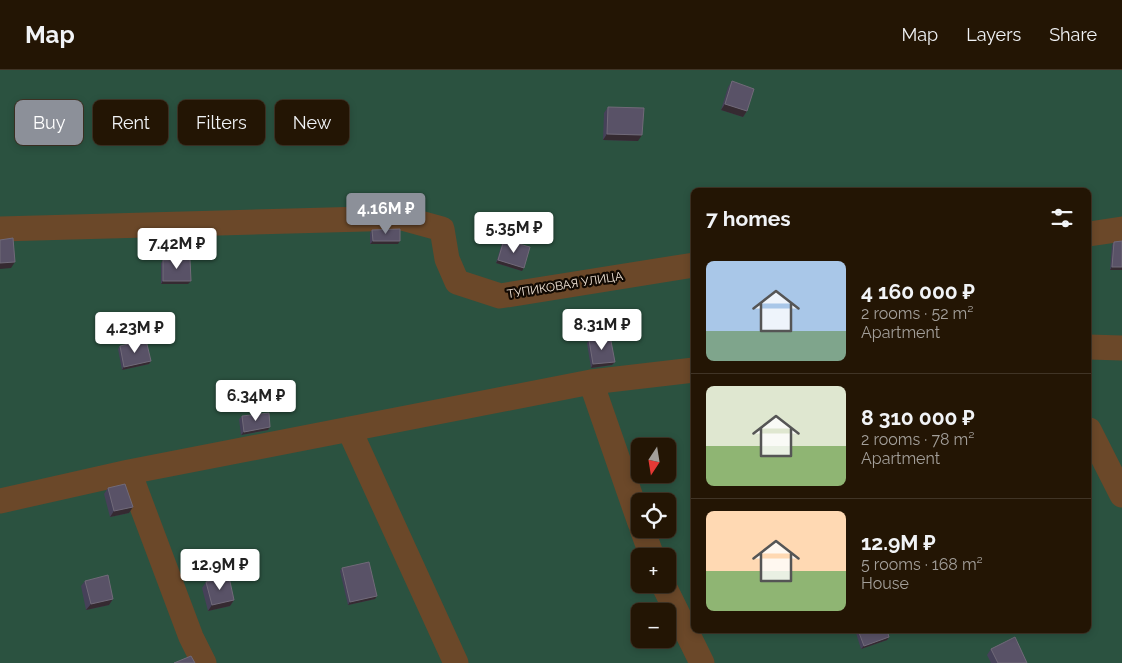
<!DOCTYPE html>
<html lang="en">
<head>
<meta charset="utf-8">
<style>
  body { margin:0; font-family:Raleway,sans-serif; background:#2b1e0e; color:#f1f3f6; height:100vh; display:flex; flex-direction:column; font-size:19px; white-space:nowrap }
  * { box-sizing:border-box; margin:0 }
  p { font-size:16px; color:#a39f9a }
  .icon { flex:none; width:28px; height:28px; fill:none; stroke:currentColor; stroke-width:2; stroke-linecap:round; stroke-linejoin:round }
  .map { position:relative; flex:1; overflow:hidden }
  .panel { position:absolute; left:691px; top:118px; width:400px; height:445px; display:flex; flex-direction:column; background:#231504; border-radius:8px; box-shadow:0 2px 8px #0003,0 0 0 1px #403426 }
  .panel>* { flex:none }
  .guide { position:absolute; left:15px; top:30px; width:475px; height:45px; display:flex; gap:10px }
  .needle { width:32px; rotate:192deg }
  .tools { position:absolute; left:631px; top:368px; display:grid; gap:10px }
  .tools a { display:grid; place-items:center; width:45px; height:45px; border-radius:8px; background:#231504; box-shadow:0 2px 8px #0003,0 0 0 1px #403426; font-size:25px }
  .price { position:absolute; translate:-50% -42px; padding:0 11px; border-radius:5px; background:#fff; color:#222; font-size:16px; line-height:32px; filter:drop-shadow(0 1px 2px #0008) }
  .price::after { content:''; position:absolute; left:50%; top:30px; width:15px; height:11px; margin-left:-8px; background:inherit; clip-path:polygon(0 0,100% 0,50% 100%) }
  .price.current { background:#8c9099; color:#fff }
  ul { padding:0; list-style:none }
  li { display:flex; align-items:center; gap:15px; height:125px; padding:0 15px }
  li+li { border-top:1px solid #403426 }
  li span { display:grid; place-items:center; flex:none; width:140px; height:100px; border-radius:8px; color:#555 }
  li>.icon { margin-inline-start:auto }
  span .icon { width:60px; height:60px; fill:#fffc; stroke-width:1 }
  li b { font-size:21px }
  h2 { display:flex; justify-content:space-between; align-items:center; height:60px; padding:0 15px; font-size:21px }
  .chip { padding:0 18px; border-radius:8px; background:#231504; box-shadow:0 2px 8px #0003,0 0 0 1px #403426; font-size:18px; line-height:45px }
  .chip.current { background:#8c9099; color:#fff }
  header { display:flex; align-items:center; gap:30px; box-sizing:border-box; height:70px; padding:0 25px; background:#231504; border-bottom:1px solid #403426 }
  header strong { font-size:24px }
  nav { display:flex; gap:28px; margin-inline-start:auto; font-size:18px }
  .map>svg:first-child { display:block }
  .green { fill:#2b5240; fill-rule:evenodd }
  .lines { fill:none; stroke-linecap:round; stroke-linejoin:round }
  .minor { stroke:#6b4829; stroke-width:25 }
  .wall { fill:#464159 }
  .shaded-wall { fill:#352a31 }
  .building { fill:#595267; stroke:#716a79 }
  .labels { text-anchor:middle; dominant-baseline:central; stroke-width:4.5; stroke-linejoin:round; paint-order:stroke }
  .street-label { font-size:12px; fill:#f4e7da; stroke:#110902 }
</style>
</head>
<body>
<header>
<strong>Map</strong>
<nav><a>Map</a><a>Layers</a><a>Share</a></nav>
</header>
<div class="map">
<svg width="1122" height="593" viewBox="0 0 1122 593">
  <rect width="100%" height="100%" fill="#2f1c05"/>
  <path class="green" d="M0,0H1122V593H0ZM694,120H1089V560H694ZM640,376H668V404H640ZM640,431H668V459H640ZM640,486H668V514H640ZM640,541H668V569H640Z"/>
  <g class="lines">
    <path class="minor" d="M0,159L402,148L442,159L447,189L457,212L500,226L694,195
      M1089,164L1122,159
      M1089,277L1122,278
      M591,312L640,453
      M349,359L456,593
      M1089,360L1122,425
      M129,402L191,567L204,593
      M0,431L129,402L591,312L694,300
      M642,459L652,486
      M663,514L702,593"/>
  </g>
  <path class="wall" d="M732,11L747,41L743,47L721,40L728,17Z
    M608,37L638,71L603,70L604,43Z
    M372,160L398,174H370V163Z
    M504,170L522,201L496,193L502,173Z
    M1122,171V200H1110L1112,175L1114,172Z
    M163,190L188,214H161V193Z
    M589,270L615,292L612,295L591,298L587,273Z
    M120,276L151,291L149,294L122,300L118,279Z
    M242,346L268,360L241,365L239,349Z
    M108,418L129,443L110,447L104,424Z
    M342,498L375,529L348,535L340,501Z
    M85,511L113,529L109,535L86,540L81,516Z
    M206,512L234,530L230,536L208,541L202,518Z
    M855,560H887L889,567L887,570L861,579Z
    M991,579L1027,593H991L987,585Z"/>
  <path class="shaded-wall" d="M725,34L747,41L743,47L721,40Z
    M607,64L642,65L638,71L603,70Z
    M373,171H400L398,174H370Z
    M498,190L524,198L522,201L496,193Z
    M15,192L11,198L0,199V193Z
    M1112,197H1122V200H1110Z
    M163,211H191L188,214H161Z
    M151,291L149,294L122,300L124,297Z
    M615,292L612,295L591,298L593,294Z
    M270,357L268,360L241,365L244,362Z
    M133,437L129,443L110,447L114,441Z
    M377,526L375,529L348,535L350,532Z
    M113,529L109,535L86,540L91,534Z
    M234,530L230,536L208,541L212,535Z
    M889,567L887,570L861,579L864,576Z"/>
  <path class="building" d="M732,11L754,19L747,41L725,34Z
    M608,37L644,38L642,65L607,64Z
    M400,159V171H373L372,160Z
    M13,168L15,192L0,193V170Z
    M504,170L530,177L524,198L498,190Z
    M1122,171V197H1112L1114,172Z
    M190,189L191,211H163V190Z
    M610,266L615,292L593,294L589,270Z
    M146,270L151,291L124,297L120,276Z
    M269,343L270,357L244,362L242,346Z
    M125,414L133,437L114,441L108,418Z
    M369,492L377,526L350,532L342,498Z
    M108,505L113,529L91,534L85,511Z
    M229,507L234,530L212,535L206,512Z
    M858,560H887L889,567L864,576Z
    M1015,567L1027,593H998L991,579Z
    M191,586L195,593H174Z"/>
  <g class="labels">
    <g class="street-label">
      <text transform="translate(565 215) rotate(-9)">ТУПИКОВАЯ УЛИЦА</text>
    </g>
  </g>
</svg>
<div class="tools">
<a><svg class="needle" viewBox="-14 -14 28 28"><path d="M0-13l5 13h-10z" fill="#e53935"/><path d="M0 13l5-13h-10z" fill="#a39f9a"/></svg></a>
<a><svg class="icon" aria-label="locate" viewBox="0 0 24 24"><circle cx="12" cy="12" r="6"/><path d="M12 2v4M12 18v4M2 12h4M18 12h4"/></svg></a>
<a>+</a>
<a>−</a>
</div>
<b class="price current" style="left:386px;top:165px">4.16M ₽</b>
<b class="price" style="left:514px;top:184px">5.35M ₽</b>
<b class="price" style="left:177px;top:200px">7.42M ₽</b>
<b class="price" style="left:602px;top:281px">8.31M ₽</b>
<b class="price" style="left:135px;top:284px">4.23M ₽</b>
<b class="price" style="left:256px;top:352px">6.34M ₽</b>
<b class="price" style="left:220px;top:521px">12.9M ₽</b>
<div class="guide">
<a class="chip current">Buy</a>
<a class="chip">Rent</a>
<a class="chip">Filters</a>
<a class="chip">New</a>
</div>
<section class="panel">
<h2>7 homes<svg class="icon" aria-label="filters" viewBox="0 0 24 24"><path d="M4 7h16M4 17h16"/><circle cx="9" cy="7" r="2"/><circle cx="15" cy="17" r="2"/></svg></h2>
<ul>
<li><span style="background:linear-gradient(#a9c7e8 70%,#7fa58c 0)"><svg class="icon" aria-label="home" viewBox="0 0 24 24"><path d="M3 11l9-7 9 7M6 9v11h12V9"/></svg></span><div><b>4 160 000 ₽</b><p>2 rooms · 52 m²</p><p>Apartment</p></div></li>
<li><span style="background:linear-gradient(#dfe7d0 60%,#8fb573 0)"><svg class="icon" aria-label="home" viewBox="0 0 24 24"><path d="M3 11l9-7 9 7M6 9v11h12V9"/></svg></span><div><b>8 310 000 ₽</b><p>2 rooms · 78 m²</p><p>Apartment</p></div></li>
<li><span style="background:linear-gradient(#ffd9b3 60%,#8fb573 0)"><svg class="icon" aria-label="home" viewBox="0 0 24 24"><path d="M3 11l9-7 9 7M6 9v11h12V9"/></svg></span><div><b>12.9M ₽</b><p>5 rooms · 168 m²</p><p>House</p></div></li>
</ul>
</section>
</div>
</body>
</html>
